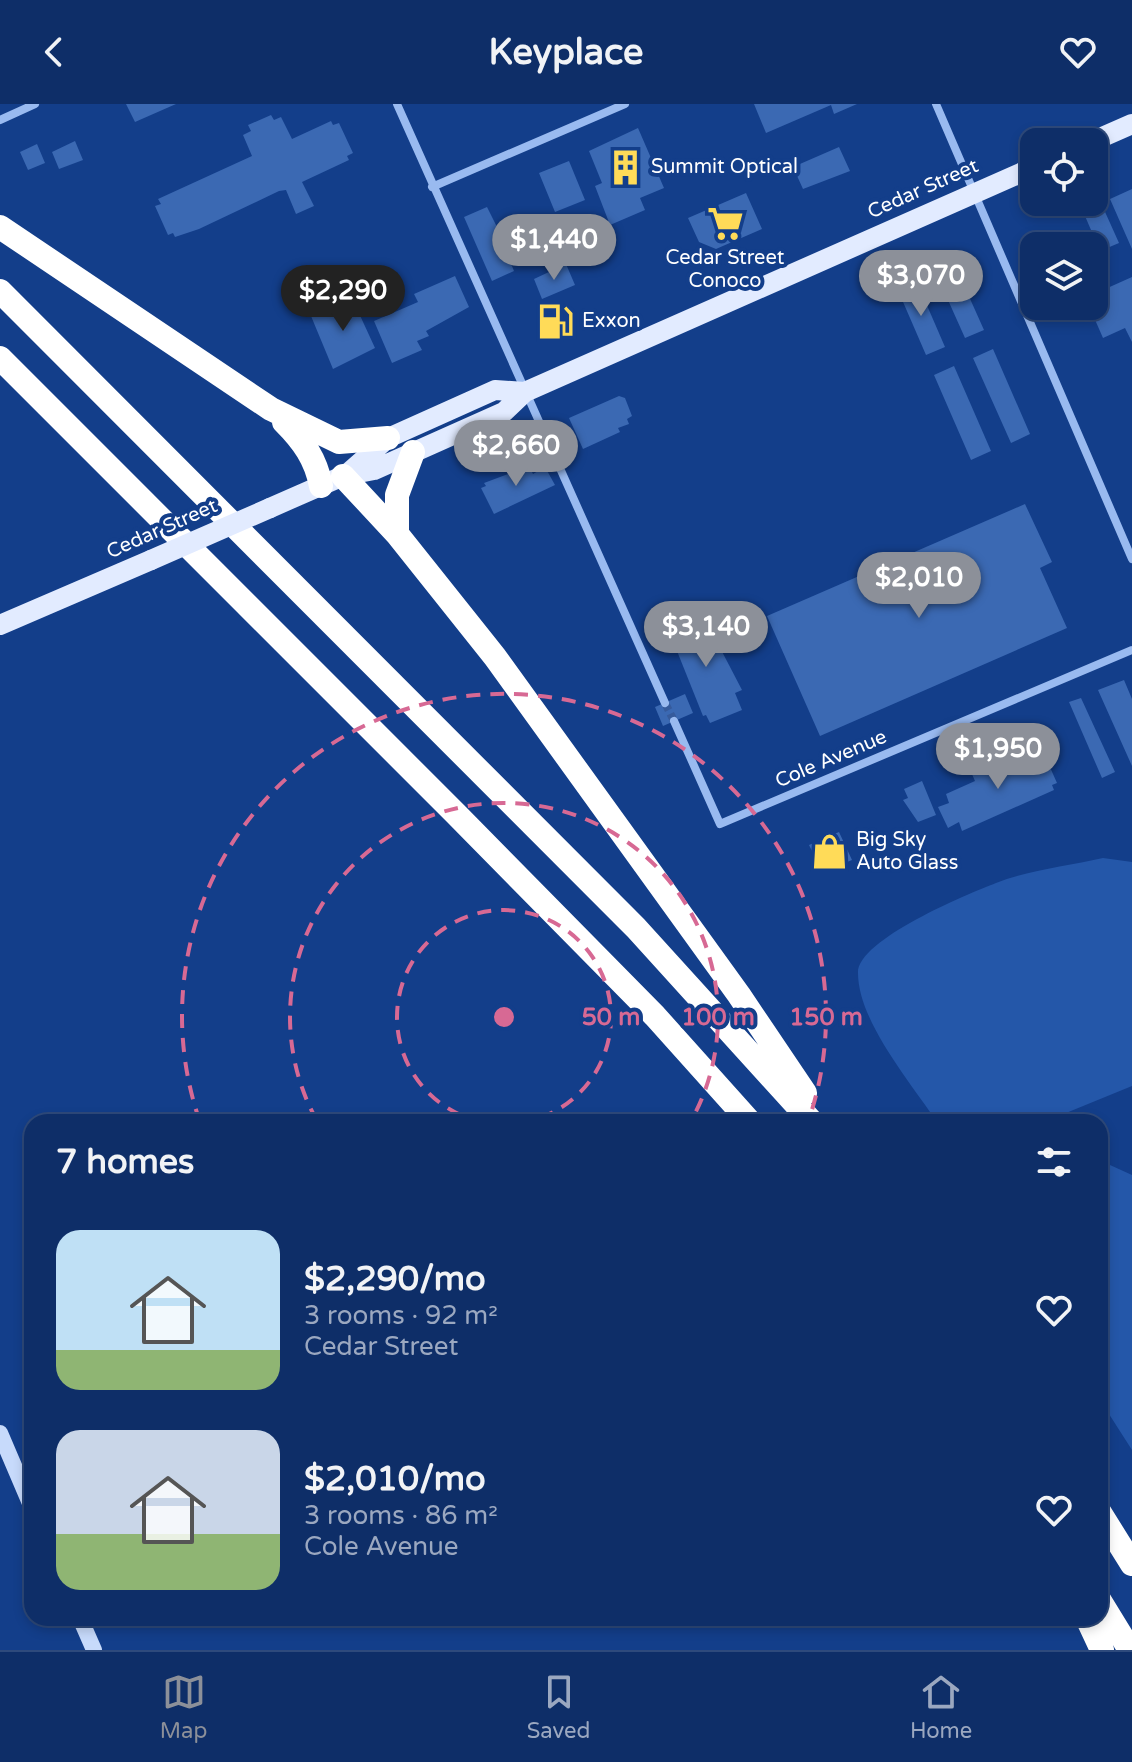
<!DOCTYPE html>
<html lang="en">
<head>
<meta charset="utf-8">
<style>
  body { margin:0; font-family:"Varela Round",sans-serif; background:#17366e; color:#f1f3f6; height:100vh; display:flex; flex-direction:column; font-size:30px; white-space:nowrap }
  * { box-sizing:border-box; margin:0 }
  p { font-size:26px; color:#9ba8c0 }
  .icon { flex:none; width:44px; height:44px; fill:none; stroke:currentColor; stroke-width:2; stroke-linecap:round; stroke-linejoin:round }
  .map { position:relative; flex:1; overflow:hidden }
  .drawer { position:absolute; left:24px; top:1010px; width:1084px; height:512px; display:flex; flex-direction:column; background:#0e2e68; border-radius:24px; box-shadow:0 4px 12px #0003,0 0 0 2px #2e4a7c }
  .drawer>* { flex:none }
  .buttons { position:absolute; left:1020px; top:24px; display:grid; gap:16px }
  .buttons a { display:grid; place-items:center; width:88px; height:88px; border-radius:16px; background:#0e2e68; box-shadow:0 4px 12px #0003,0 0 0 2px #2e4a7c; font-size:40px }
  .price { position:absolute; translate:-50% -68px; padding:0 18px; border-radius:28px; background:#8c9099; color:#fff; font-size:26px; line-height:52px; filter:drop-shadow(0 2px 4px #0008) }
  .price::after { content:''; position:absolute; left:50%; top:48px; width:24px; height:18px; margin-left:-12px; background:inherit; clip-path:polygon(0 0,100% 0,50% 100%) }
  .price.current { background:#222; color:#fff }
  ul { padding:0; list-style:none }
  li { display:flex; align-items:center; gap:24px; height:200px; padding:0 32px }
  li span { display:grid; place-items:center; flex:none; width:224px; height:160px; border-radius:24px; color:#555 }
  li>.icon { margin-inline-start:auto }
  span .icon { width:96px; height:96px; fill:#fffc; stroke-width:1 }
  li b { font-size:34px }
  h2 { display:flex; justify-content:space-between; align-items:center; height:96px; padding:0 32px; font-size:34px }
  header { display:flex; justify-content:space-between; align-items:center; height:104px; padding:0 32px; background:#0e2e68; font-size:36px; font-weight:800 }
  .dock { display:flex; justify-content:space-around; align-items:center; height:112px; border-top:2px solid #2e4a7c; background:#0e2e68; font-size:22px; color:#9ba8c0 }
  .dock a { display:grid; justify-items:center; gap:4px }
  .dock .current { color:#8c9099 }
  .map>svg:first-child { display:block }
  .green { fill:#2457a9 }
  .building { fill:#3b69b3 }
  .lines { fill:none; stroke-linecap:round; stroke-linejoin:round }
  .street-tunnel { stroke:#365b9c; stroke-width:8; stroke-dasharray:8 4; stroke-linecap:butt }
  .street { stroke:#99baf0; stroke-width:8 }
  .secondary { stroke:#c7dafb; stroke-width:16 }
  .primary { stroke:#e2ebff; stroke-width:20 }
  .highway { stroke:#fff; stroke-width:24 }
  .primary-bridge { stroke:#e2ebff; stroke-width:20 }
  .ring { fill:none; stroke:#d76994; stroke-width:4; stroke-dasharray:14 10 }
  .labels { text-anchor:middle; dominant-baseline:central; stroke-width:8; stroke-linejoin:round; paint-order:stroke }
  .poi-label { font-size:20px; fill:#fff; stroke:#133e8a; text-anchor:start }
  .street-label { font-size:20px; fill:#fff; stroke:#133e8a }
  .centre { fill:#d76994; stroke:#133e8a; stroke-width:4 }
  .ring-label { font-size:24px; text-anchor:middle; font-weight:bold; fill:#d76994; stroke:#133e8a; stroke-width:8; stroke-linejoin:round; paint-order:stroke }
</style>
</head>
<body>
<header><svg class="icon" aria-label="back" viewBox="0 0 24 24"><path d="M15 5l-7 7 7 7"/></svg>Keyplace<svg class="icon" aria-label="heart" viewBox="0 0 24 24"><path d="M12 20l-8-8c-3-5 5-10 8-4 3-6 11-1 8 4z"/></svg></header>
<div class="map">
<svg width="1132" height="1546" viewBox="0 0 1132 1546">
  <rect width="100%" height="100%" fill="#133e8a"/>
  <path class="green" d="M1103,754L1132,758V982L1044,1018H937C911,979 858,917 858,869C857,836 967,790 996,779C1029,766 1068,762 1103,754Z
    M1110,1061L1132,1071V1346L1100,1296V1062Z"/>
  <path class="building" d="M126,0H176L135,18Z
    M754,0H857L834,10L831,1L766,29Z
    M271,11L274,16L281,13L292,35L331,17L333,21L339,19L353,49L347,52L349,56L302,78L314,102L296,110L286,86L279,87L199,125L175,133L173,129L168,131L155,102L161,100L158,95L252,52L243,31L251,27L248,21Z
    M638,24L664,84L640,94L645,106L610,121L595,82L602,79L589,47Z
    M75,37L83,56L59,65L52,48Z
    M37,40L45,59L28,66L20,48Z
    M839,43L850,67L803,85L793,63Z
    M569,57L585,96L555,108L539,69Z
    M1132,85V145L1110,95Z
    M746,89L762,125L716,145L699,138L688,114Z
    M1097,90L1119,139L1100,147L1079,98H1094Z
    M487,103L505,139L503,140L514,167L492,177L464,113Z
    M1084,130L1090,142H1048L1071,132L1072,135Z
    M1034,152V179L1024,156Z
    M954,159L984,226L965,234L935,167Z
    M566,160L575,181L542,195L534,175Z
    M455,172L469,203L426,227L429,232L417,237L422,246L392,259L374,217L418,198L414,190Z
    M1132,173V238L1125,224L1103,234L1089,202H1094V190Z
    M916,176L945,243L926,251L897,184Z
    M352,194L375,244L333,265L311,212Z
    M993,245L1030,330L1011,339L973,254Z
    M954,262L991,347L971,356L934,271Z
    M619,292L625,294L632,312L627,315L629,320L618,324L620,328L583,345L569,314Z
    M529,362L533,370L545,363L555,381L494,410L481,384L486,382L484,379Z
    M1025,400L1052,458L1040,464L1067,524L820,632L767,512Z
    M690,512L692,517L704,513L742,586L735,589L742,606L710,619L706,611L703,612L669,527L675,524L673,518Z
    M1124,576L1132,595V662L1098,586Z
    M685,590L693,609L663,622L655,603Z
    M1081,594L1115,668L1102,674L1069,598Z
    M1036,650L1038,655L1045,652L1057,679L1052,681L1054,686L962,727L959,718L948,724L938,703L949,699L946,690L975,677L971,668L994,657L998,666Z
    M922,677L936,711L918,718L903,696L908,694L904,685Z
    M839,728L852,756L827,766L824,759L819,761L809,741Z"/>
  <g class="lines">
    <path class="street-tunnel" d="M665,599L674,617"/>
    <path class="street" d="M397,0L665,599
      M936,0L1132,455
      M0,16L35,0
      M432,83L625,0
      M674,617L720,720L1132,546"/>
    <path class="secondary" d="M0,1329L32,1404
      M80,1514L94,1546"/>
    <path class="primary" d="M1091,38L1132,20
      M347,370L388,334L495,286L525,288
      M270,404L343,372L374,366L504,308L525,288L1034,63
      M0,521L151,456"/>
    <path class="highway" d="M0,123L271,305L339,338L388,334
      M0,187L636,824L812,1018
      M0,254L456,710L655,912L750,1018
      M284,318C303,337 316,355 321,382
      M343,372L397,430L495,553L739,891L805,989
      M397,430V391L413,348
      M1100,1409L1132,1460
      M1100,1497L1130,1546
      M1087,1514L1102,1546"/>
    <path class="primary-bridge" d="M151,456L270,404"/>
  </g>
  <g class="ring">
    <path d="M483 1018A107 107 0 1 1 525 1018"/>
    <path d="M317 1017A214 214 0 1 1 691 1017"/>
    <path d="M200 1018A322 322 0 1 1 808 1018"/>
  </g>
  <defs>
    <symbol id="building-bare" viewBox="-9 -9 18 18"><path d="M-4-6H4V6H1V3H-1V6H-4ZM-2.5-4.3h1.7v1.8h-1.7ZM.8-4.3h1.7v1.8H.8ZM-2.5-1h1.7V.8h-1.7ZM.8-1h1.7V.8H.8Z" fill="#ffdb58" stroke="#133e8a" stroke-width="2.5" paint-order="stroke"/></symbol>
    <symbol id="supermarket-bare" viewBox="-9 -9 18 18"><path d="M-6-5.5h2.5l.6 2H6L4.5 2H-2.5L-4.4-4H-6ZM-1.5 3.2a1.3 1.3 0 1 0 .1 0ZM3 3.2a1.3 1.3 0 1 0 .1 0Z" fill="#ffdb58" stroke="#133e8a" stroke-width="2.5" paint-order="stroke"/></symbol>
    <symbol id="fuel-bare" viewBox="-9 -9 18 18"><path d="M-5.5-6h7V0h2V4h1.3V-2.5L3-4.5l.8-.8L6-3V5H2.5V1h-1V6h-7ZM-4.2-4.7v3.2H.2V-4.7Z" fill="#ffdb58" stroke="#133e8a" stroke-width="2.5" paint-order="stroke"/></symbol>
    <symbol id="shop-bare" viewBox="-9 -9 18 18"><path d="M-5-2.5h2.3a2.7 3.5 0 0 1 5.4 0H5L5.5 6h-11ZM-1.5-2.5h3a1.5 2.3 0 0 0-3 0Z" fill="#ffdb58" stroke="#133e8a" stroke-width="2.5" paint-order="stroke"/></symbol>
  </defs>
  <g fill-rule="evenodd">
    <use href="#building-bare" x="600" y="38" width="51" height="51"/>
    <use href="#supermarket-bare" x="700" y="94" width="51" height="51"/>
    <use href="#fuel-bare" x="530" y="192" width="51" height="51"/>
    <use href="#shop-bare" x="804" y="722" width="51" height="51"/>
  </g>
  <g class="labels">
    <g class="poi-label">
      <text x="651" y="63">Summit Optical</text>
      <text x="725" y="154" text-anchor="middle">Cedar Street<tspan x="725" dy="23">Conoco</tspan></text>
      <text x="582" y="217">Exxon</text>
      <text x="856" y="736">Big Sky<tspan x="856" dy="23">Auto Glass</tspan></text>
    </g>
    <g class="street-label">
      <text transform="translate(923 85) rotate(-24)">Cedar Street</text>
      <text transform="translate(162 425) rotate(-24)">Cedar Street</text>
      <text transform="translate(831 655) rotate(-23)">Cole Avenue</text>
    </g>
  </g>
  <circle cx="504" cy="913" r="12" class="centre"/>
  <g class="ring-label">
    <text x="611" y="921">50 m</text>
    <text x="718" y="921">100 m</text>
    <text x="826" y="921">150 m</text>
  </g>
</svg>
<div class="buttons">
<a><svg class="icon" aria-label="locate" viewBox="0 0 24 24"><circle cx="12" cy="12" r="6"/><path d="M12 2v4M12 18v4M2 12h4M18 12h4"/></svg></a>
<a><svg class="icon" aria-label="layers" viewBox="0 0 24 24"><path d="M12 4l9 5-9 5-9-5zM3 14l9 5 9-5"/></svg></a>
</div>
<b class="price" style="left:554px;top:178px">$1,440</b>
<b class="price" style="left:921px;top:214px">$3,070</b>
<b class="price current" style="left:343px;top:229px">$2,290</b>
<b class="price" style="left:516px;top:384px">$2,660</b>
<b class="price" style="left:919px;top:516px">$2,010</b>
<b class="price" style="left:706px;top:565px">$3,140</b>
<b class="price" style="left:998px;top:687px">$1,950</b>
<section class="drawer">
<h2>7 homes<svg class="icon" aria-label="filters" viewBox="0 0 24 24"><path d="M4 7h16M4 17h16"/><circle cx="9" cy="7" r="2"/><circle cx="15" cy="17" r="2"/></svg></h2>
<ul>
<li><span style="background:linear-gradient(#bfe0f5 75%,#8fb573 0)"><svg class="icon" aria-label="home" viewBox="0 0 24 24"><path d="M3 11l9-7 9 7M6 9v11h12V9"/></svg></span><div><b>$2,290/mo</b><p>3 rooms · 92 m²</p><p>Cedar Street</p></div><svg class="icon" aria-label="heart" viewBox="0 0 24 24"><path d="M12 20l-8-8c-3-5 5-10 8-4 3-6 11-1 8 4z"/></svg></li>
<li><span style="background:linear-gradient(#c9d6e8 65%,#8fb573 0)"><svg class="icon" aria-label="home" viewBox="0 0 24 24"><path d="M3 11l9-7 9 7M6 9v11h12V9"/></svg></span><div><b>$2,010/mo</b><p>3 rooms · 86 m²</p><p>Cole Avenue</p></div><svg class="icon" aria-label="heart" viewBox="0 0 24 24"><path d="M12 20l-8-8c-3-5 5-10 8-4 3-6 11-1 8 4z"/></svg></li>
</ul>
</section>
</div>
<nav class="dock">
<a class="current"><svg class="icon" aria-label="map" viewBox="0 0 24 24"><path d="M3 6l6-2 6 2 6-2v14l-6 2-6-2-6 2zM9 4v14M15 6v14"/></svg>Map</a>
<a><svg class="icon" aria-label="saved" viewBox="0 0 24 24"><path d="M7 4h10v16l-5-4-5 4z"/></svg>Saved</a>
<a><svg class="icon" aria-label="home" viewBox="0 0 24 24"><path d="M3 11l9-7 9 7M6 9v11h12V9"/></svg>Home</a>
</nav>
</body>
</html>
